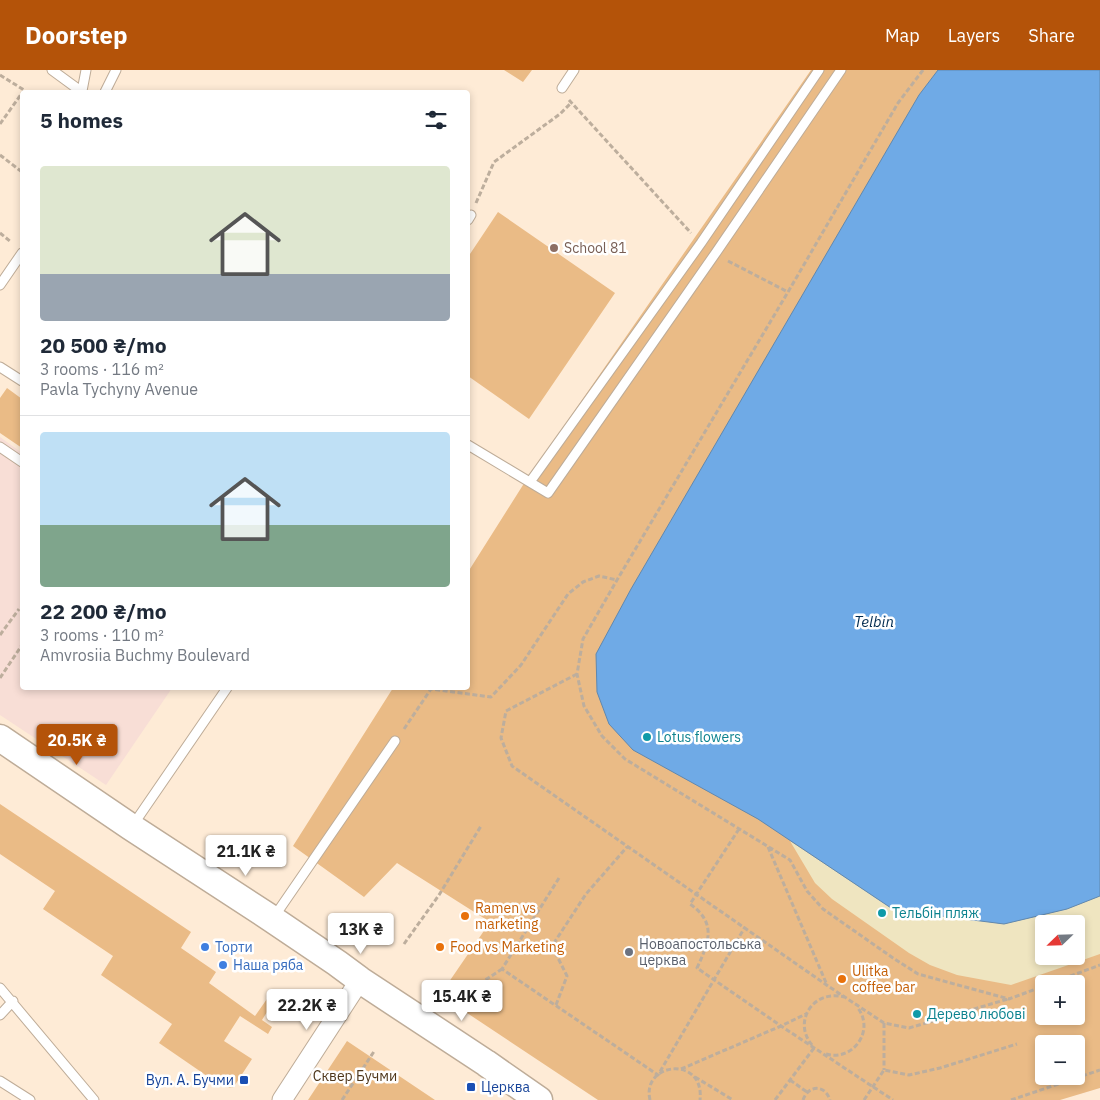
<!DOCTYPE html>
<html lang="en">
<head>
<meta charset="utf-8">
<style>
  body { margin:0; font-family:"IBM Plex Sans",sans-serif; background:#f6f6f7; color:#1f2937; height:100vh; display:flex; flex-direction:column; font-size:19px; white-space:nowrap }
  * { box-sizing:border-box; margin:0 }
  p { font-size:16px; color:#747a83 }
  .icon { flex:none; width:28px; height:28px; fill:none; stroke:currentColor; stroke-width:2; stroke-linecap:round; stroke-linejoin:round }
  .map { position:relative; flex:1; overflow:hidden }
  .sheet { position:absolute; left:20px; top:20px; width:450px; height:600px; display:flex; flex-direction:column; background:#fff; border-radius:5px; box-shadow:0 2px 8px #0003 }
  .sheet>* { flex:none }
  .needle { width:32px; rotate:247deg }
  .tools { position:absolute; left:1035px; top:845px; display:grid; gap:10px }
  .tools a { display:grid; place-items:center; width:50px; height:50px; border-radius:5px; background:#fff; box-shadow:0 2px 8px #0003; font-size:25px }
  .price { position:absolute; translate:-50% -42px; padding:0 11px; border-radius:5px; background:#fff; color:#222; font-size:16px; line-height:32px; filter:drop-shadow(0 1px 2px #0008) }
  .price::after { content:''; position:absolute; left:50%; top:30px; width:15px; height:11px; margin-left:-8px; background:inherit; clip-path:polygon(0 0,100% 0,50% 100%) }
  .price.current { background:#b45309; color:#fff }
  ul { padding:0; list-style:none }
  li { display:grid; align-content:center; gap:10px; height:265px; padding:0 20px }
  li+li { border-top:1px solid #e0e1e3 }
  li span { display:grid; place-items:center; height:155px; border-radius:5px; color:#555 }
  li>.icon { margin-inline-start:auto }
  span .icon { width:90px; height:90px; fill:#fffc; stroke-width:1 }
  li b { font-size:21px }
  h2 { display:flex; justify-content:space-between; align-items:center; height:60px; padding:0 20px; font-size:21px }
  header { display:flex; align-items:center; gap:30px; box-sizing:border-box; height:70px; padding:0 25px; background:#b45309; color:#fff }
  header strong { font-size:24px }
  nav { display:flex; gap:28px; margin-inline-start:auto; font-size:18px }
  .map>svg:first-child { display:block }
  .medical { fill:#f8ded6 }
  .green { fill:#eabb86; fill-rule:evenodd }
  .sand { fill:#efe5c0; fill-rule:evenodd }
  .water { fill:#6faae6; stroke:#6088af }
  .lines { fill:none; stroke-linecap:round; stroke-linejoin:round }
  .lane-casing { stroke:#beac98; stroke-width:11 }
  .street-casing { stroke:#beac98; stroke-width:21 }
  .secondary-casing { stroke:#beac98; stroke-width:29 }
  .path { stroke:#bdae9d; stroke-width:3; stroke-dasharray:5 2.5; stroke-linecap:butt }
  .lane { stroke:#fff; stroke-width:9 }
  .street { stroke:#fff; stroke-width:19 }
  .secondary { stroke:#fff; stroke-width:26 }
  .education-dot { fill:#8d6e63; stroke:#fff; stroke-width:2 }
  .culture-dot { fill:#0f9aa8; stroke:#fff; stroke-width:2 }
  .food-dot { fill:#e8710a; stroke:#fff; stroke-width:2 }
  .shop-dot { fill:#3f7fe0; stroke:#fff; stroke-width:2 }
  .worship-dot { fill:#6b7280; stroke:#fff; stroke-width:2 }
  .transit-dot { fill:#1a4fb4; stroke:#fff; stroke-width:2 }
  .labels { text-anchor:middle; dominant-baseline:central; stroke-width:5; stroke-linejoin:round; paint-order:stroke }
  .education-label { font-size:14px; fill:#785e54; stroke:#fff; text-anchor:start }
  .culture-label { font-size:14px; fill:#0d838f; stroke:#fff; text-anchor:start }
  .food-label { font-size:14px; fill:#c56008; stroke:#fff; text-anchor:start }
  .worship-label { font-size:14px; fill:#5b616d; stroke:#fff; text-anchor:start }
  .shop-label { font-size:14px; fill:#366cbe; stroke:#fff; text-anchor:start }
  .park-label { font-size:14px; fill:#4f371b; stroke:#fff }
  .transit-label { font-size:14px; fill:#164399; stroke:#fff; text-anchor:end }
  .water-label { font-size:15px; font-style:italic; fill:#002b50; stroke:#fff }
</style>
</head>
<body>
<header>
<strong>Doorstep</strong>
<nav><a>Map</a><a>Layers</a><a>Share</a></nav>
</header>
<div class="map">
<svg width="1100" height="1030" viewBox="0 0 1100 1030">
  <rect width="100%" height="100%" fill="#feebd6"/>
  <path class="medical" d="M0,367L22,383V618H172L106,715L0,645Z"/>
  <path class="green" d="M504,0H532L523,12Z
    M811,0H1100V1018L1060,1030H598L440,925L490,852L397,793L364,827L293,776L393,618H468V502L523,415ZM1044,854H1076V886H1044ZM1044,914H1076V946H1044ZM1044,974H1076V1006H1044Z
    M498,142L615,223L529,349L468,306V187Z
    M7,318L22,329V378L0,363V328Z
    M0,734L191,862L181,878L216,902L209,913L255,946L274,919L290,930L283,941L272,934L262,950L272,957L268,964L240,946L224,971L252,989L233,1018L223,1017L159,973L172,954L101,905L113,886L43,839L55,821L0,784Z
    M347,971L435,1030H308Z"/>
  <path class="sand" d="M790,771L895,840L1004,854L1067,839L1100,826V884L1011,915L957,905L930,895L909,883L832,829L815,813ZM1044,854H1076V886H1044Z"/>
  <path class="water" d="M938,0H1100V826L1067,839L1004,854L894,840L758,749L633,680L609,654L597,622L596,584L631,519L919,25Z"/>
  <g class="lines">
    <defs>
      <path id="lane" d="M52,0L82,22
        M562,18L574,0
        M82,21L86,0
        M105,22L116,0
        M468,150L471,145
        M0,215L22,183
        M0,297L22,311
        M468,375L548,423L715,184L841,0
        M0,377L22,392
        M530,412L701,173L819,0
        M133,755L227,618
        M274,847L395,671
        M0,918L94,1030
        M0,945L13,931
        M0,1011L30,1030"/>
      <path id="street" d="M282,1030L360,910"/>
      <path id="secondary" d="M0,668L131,757L272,849L337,893L360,910L486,993L539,1030"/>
    </defs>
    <use href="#lane" class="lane-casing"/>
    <use href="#street" class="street-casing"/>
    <use href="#secondary" class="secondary-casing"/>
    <path class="path" d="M923,0L898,33L788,222L617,510L583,569L577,604L584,636L602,666L625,689L790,790L807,821L823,839L893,888L918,904L1009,929L1044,916
      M0,5L24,20L23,22
      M569,30L691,163
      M0,54L22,23
      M0,85L22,102
      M476,133L494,92L560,44L571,33
      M0,163L11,172
      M728,191L788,222
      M0,565L19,539
      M577,604L506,641L501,668L512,696L828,916L884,953L909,958L1008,929
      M0,608L22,575
      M404,659L431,619L491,627L521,595L568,524L583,512L599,506L617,510
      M739,759L690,834C717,853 709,872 697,898L781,956L893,1030
      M768,777L827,915
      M559,808L502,899L658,1005L745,857
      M404,874L439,825L481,756
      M1049,914L1100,895
      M473,918L502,899
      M556,935L567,906L552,876L586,824L627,777
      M884,953V1000
      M812,975C792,951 814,919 844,927
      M826,984C853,992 876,960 857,937
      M681,999L781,956L806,944
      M695,1007L733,1030
      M790,1010L807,1022
      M342,1030L375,980
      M650,1030C641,992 705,985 700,1030
      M775,1030L814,978
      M803,1030C808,1015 825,1014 830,1030
      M864,1030L884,1000L909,1005L940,998L1017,974
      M1011,1030L1100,1000"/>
    <use href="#lane" class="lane"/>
    <use href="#street" class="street"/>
    <use href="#secondary" class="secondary"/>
  </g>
  <circle class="education-dot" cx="554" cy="178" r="5"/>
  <g class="culture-dot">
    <circle cx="647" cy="667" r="5"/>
    <circle cx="882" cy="843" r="5"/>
    <circle cx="917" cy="944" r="5"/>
  </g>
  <g class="food-dot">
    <circle cx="465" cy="846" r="5"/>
    <circle cx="440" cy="877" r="5"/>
    <circle cx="842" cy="909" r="5"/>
  </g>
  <g class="shop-dot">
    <circle cx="205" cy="877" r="5"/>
    <circle cx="223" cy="895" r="5"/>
  </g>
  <circle class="worship-dot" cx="629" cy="882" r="5"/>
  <g class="transit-dot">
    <rect x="239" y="1005" width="10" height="10" rx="2.5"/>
    <rect x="466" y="1012" width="10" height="10" rx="2.5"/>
  </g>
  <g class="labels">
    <g class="education-label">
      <text x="564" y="178">School 81</text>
    </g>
    <g class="culture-label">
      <text x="657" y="667">Lotus flowers</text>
      <text x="892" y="843">Тельбін пляж</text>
      <text x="927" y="944">Дерево любові</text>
    </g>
    <g class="food-label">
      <text x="475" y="838">Ramen vs<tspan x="475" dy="16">marketing</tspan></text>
      <text x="450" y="877">Food vs Marketing</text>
      <text x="852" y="901">Ulitka<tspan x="852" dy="16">coffee bar</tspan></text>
    </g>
    <g class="worship-label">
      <text x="639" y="874">Новоапостольська<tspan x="639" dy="16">церква</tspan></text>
    </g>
    <g class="shop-label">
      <text x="215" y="877">Торти</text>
      <text x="233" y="895">Наша ряба</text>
    </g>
    <g class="park-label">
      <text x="355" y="1006">Сквер Бучми</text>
    </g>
    <g class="transit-label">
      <text x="234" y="1010">Вул. А. Бучми</text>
      <text x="481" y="1017" text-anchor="start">Церква</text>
    </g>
    <g class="water-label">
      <text x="874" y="551">Telbin</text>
    </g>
  </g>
</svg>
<div class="tools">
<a><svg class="needle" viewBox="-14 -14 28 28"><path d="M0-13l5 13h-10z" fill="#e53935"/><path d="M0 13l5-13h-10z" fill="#747a83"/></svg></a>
<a>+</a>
<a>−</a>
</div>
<b class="price current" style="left:77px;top:696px">20.5K ₴</b>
<b class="price" style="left:246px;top:807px">21.1K ₴</b>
<b class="price" style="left:361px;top:885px">13K ₴</b>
<b class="price" style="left:462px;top:952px">15.4K ₴</b>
<b class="price" style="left:307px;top:961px">22.2K ₴</b>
<section class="sheet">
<h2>5 homes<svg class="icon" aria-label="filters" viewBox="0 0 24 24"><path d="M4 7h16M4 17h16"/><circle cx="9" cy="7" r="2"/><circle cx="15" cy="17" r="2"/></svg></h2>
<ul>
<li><span style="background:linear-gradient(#dfe7d0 70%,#9aa5b1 0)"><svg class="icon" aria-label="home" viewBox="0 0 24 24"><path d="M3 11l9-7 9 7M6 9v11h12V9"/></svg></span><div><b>20 500 ₴/mo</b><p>3 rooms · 116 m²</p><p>Pavla Tychyny Avenue</p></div></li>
<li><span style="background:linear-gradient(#bfe0f5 60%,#7fa58c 0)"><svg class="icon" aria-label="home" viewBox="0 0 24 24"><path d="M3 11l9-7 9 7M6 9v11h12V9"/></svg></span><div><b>22 200 ₴/mo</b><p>3 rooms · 110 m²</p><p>Amvrosiia Buchmy Boulevard</p></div></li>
</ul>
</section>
</div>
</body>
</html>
